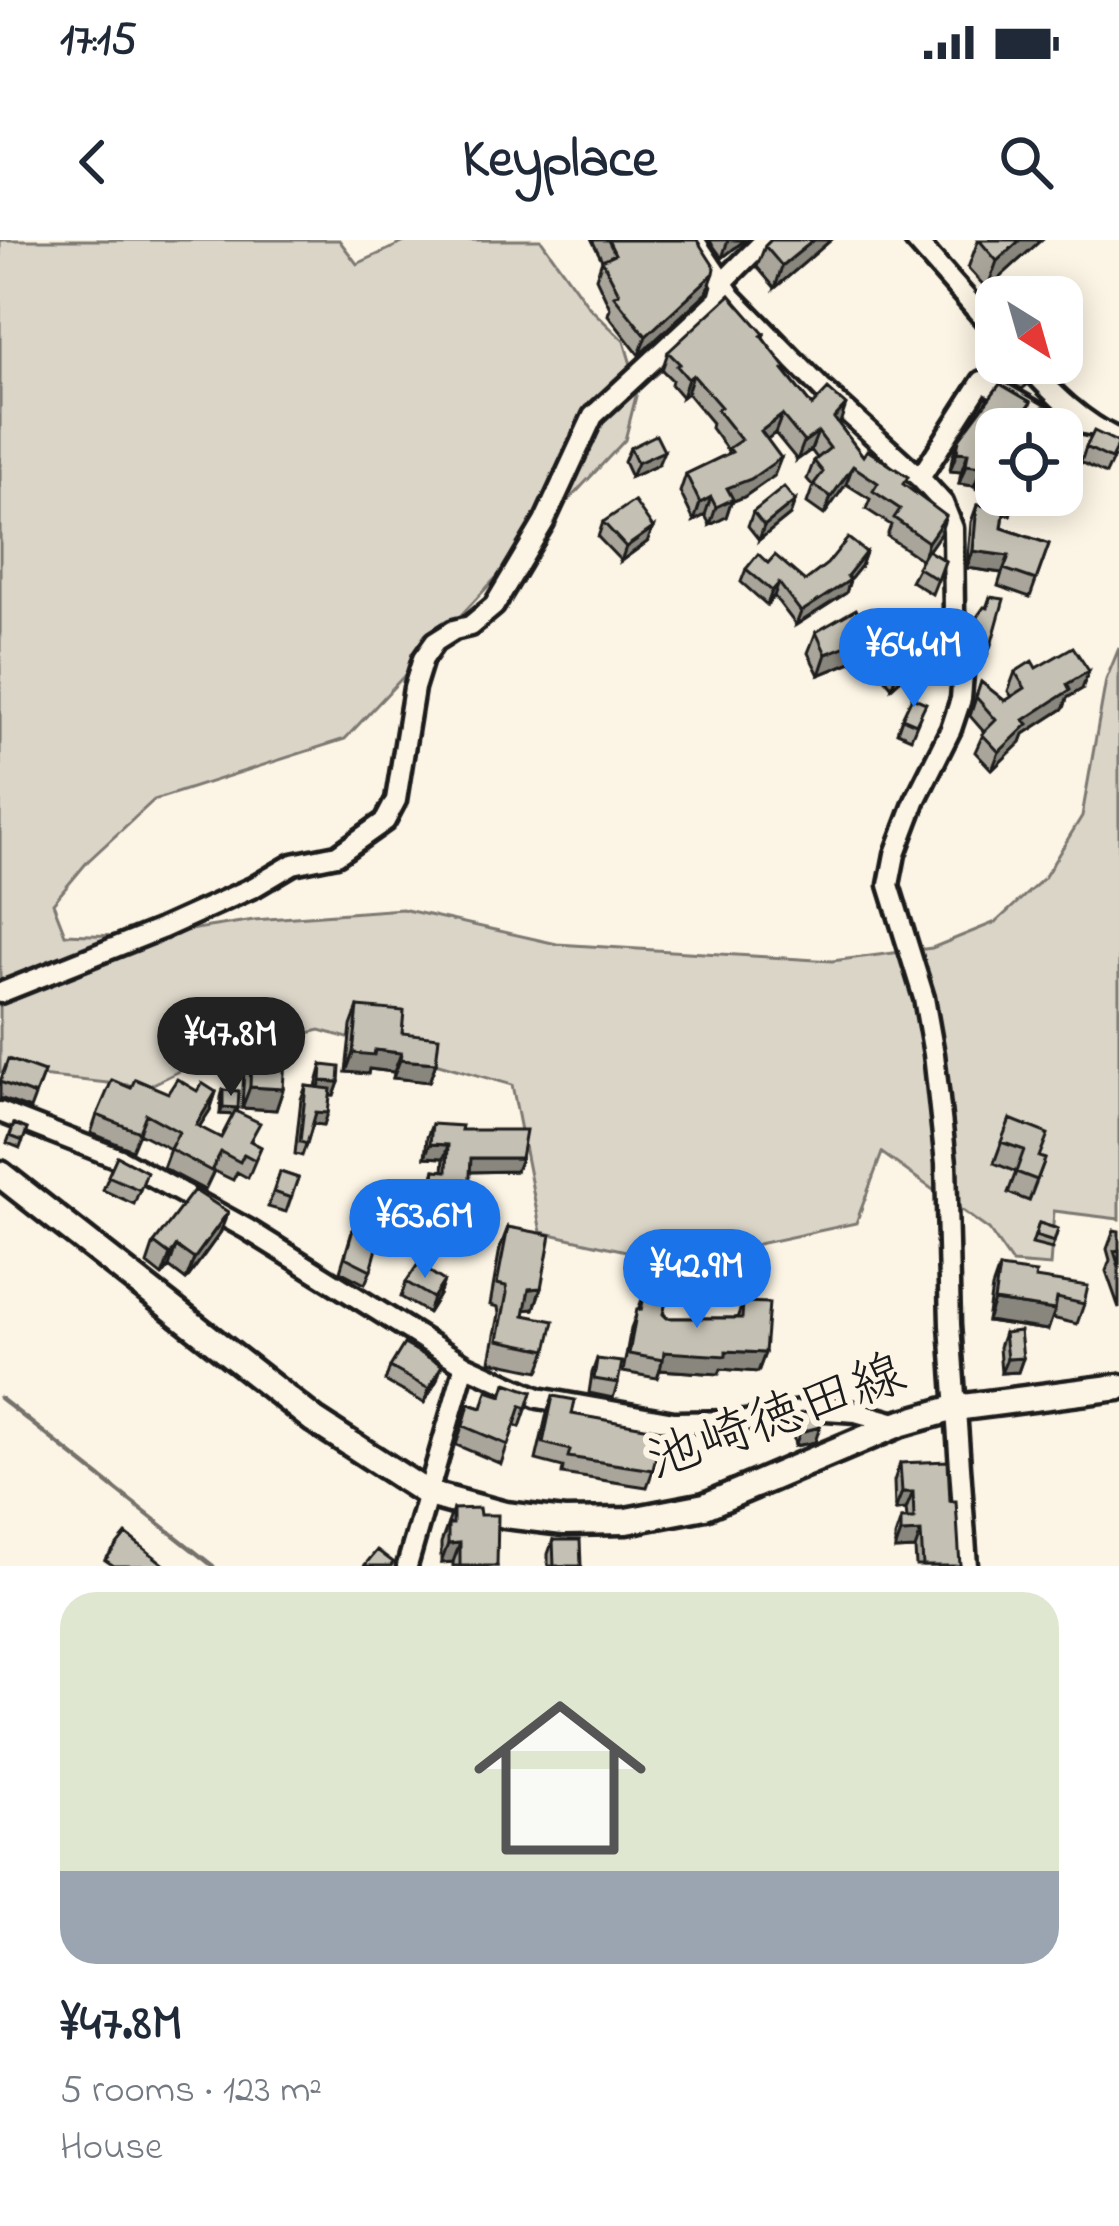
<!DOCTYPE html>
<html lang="en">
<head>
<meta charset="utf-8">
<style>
  body { margin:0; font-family:"Indie Flower","Klee One",sans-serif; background:#f2f2f3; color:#1f2937; height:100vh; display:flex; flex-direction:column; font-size:45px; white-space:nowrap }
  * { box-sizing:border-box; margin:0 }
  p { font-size:39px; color:#747a83 }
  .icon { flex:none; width:66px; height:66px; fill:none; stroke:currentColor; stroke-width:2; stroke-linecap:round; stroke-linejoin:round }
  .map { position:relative; height:1326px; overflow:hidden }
  .drawer { display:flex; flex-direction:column; background:#fff; flex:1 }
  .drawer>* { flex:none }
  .needle { width:78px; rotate:143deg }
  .tools { position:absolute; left:975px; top:36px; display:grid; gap:24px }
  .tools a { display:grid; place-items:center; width:108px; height:108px; border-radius:24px; background:#fff; box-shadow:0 6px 30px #0003; font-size:60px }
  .price { position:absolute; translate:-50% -102px; padding:0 27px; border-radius:42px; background:#1a73e8; color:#fff; font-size:39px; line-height:78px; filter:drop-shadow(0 3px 6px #0008) }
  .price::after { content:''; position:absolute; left:50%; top:72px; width:36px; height:27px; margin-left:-18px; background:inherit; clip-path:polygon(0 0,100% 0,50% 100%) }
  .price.current { background:#222; color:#fff }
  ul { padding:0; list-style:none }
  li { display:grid; align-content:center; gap:24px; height:636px; padding:0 60px }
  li+li { border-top:3px solid #e0e1e3 }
  li span { display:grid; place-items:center; height:372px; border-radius:36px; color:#555 }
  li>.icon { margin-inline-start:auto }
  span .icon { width:216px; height:216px; fill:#fffc; stroke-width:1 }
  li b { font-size:51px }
  .status { display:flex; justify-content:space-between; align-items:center; height:84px; padding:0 60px; background:#fff; direction:ltr }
  .status svg { height:33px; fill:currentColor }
  header { display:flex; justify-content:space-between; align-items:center; height:156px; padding:0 60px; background:#fff; font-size:54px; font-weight:800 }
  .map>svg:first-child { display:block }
  .green { fill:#dbd5c8; stroke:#7c7872; stroke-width:3 }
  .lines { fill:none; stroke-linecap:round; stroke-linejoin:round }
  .stream { stroke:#75726c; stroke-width:4.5 }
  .minor-casing { stroke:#1c1c1c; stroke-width:27 }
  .major-casing { stroke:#1c1c1c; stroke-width:33 }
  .minor { stroke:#fcf5e5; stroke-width:18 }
  .major { stroke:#fcf5e5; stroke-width:24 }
  .wall { fill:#a9a59a; stroke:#1c1c1c; stroke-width:3 }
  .shaded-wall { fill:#89867d; stroke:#1c1c1c; stroke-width:3 }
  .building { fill:#c4c0b3; stroke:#1c1c1c; stroke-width:3 }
  .labels { text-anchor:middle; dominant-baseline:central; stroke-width:12; stroke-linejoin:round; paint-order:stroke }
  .street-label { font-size:54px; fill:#1c1c1c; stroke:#fcf5e5 }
</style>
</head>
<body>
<div class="status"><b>17:15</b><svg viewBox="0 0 49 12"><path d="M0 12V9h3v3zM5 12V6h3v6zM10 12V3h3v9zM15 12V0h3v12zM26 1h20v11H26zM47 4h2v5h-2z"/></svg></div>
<header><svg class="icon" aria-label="back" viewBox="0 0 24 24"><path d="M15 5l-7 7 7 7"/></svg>Keyplace<svg class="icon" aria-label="search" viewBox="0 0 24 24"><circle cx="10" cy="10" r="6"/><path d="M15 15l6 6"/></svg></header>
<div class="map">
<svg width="1119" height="1326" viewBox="0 0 1119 1326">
  <rect width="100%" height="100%" fill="#fcf5e5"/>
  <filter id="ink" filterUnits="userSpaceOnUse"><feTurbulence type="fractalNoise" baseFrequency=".00833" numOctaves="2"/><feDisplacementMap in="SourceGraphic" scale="24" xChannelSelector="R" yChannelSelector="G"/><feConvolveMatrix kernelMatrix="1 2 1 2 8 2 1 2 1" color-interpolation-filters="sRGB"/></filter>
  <g filter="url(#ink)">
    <path class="green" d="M0,0H339L357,24L409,0H541L589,67L624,101L638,148L625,200L345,499L154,560L88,621L53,663L65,694L144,697L254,680L402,669L557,704L832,721L932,708L996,682L1044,638L1082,576L1106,440L1119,408V979L1054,971L1050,1026L1012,1023L989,990L882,913L856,983L675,1022L541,992L512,845L320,790L210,816L147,847L0,832Z"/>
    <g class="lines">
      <path class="stream" d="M0,1158L213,1326"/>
      <defs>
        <path id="minor" d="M694,0L732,57L823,150L920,238L943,263L953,288L954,372L964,420L961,459L951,489L915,561L895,614L889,645L924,758L934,814L946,923L950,1085L967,1326
          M915,0L996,92
          M1025,123C1054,155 1080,181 1119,200
          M920,238L982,141L1039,174L1089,185
          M0,753L161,689L254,647L293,624L337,615L385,581L396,560L414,448L423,419L435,402L454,390L470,386L494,366L544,282L593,176L719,59L724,41L765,0
          M0,872L120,919L247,989L465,1125L538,1158L674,1182L745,1181L811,1169L856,1172L899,1184
          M407,1326L465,1125"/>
        <path id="major" d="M0,934L314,1180L428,1254L505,1275L564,1282L626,1281L705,1266L899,1184L955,1168L1119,1147"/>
      </defs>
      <use href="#minor" class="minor-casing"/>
      <use href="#major" class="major-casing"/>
      <use href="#minor" class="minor"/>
      <use href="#major" class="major"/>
    </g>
    <path class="wall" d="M592,0H697L707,52L639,115L608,75L610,68L596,38L602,20Z
      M709,0H745L722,18Z
      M771,0H831L775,48L757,27L765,6Z
      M1041,0L987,49L968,28L978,1Z
      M764,94L763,98L785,132L812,166L839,185L863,216L905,246L940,294L928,311L945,321L932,354L911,341L922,320L887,296L891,285L866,269L870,259L846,244L824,275L807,263L813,246L807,239L814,221L817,218L811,210L797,220L775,193L767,199L774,236L744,257L731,262L726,277L710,285L705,275L694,281L680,252L686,234L727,214L728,211L711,188L712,183L687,153L682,157L671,144L672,140L662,130L668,112Z
      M996,112V123H1027L1032,131L1027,145L1022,149L987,129L993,115Z
      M1024,181L996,189V221L992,226L1010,275L1004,274L1002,288L1049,304L1030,357L998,346L1002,333L967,328L971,282L977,265L982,266L985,243L991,228L976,250L977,241L974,246L959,244L961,232L950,231L952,218L959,199Z
      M1086,207L1114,217L1106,234L1081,222Z
      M630,208L658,225L631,237L624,222Z
      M795,261L790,275L759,300L748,286L753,272Z
      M603,282L647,302L621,321L598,297Z
      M866,312L861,326L850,339L846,353L796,385L774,356L767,365L741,342L746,329L768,323L805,341Z
      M990,357L992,402L987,416L979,414L972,391L977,377L986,368Z
      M816,392L861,418L819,435L808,413Z
      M925,409L920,422L892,447L878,430L882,418Z
      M1036,428L1082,449L1067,458L1064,468L1024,494L1021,502L992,530L975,512L984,492L970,476L981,442L1005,461L1012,457L1008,451L1015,432Z
      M920,477L911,498L897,492L902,478Z
      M358,767L402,793L436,823L429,842L393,838L394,832L369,829L368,834L346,832L351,786Z
      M252,787L283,849L276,870L242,868L245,808Z
      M322,825L339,842L334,856H330L324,885L313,884L302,916L295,914L301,859L306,846L316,847Z
      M44,832L30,869L0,858V840Z
      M131,848L168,853L216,852L210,870L199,887L221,898L233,875L220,874L221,857L223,850L238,868L237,872L252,902L261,907L248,938L237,932L233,940L214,931L205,950L163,928L170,909L139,893L132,910L91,893L97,875Z
      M1010,879L1040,917L1045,919L1029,961L1008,953L1016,932L994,923Z
      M14,884L27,889L20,908L7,903Z
      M432,884L461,890L521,918L516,931L470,932L466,983L462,996L423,989L431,943L435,930L443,931L444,918L425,917L427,897Z
      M117,916L147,932L134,964L103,950Z
      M280,932L298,938L286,972L268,967Z
      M356,979L371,1030L365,1044L340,1031Z
      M1039,983L1058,989L1052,1009L1032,1004Z
      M508,987L541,1048L534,1069H525L524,1075L547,1110L539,1131L490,1121L499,1074L498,1067L490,1065L500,1008Z
      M1114,990L1119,991V1068L1106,1031L1110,1020L1107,1009Z
      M220,993L186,1040L169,1027L162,1036L147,1024L154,1003Z
      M999,1028L1035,1038L1084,1064L1077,1084L1052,1078L1048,1090L987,1081L992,1048Z
      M406,1042L439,1055L428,1073L401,1057Z
      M646,1049L667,1078H737L743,1062L765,1113L758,1132L721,1129L719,1134L660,1130L657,1138L623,1132L631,1088Z
      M1004,1093L1023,1118L1018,1132L1001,1133L999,1107Z
      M597,1119L618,1143L613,1158L589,1153L592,1133Z
      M390,1127L437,1140L424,1163L385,1141Z
      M532,1152L520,1187L514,1185L501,1224L456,1205L469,1164L481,1168L502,1156Z
      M553,1156L572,1174L653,1230L647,1247L562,1234L563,1227L536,1220L547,1173Z
      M797,1174L815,1202L795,1206L792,1189Z
      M900,1223L950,1261L960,1326H916L915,1309L895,1310V1297L901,1279H907L906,1269L895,1270L894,1241Z
      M453,1269L480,1275L497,1326H453V1322L441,1323V1303Z
      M553,1300L581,1326H548V1314Z"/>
    <path class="shaded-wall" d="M728,0H745L722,18Z
      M814,0H831L775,48L782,26Z
      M1020,0H1041L987,49L997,21Z
      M714,33L707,52L639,115L646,96Z
      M693,135L687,153L682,157L688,139Z
      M1031,162L1024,181L1018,189H1012Z
      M846,165L840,183L827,196L834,178Z
      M782,175L775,193L755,209L761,191Z
      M818,192L811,210L797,220L804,202Z
      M664,211L658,225L631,237L637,223Z
      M957,212L968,213L961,232L950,231Z
      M996,212V221L976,250L983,231Z
      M781,218L774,236L744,257L731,262L726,277L710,285L716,267L727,248Z
      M984,222L974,246L959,244L966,225Z
      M853,226L846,244L824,275L831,257Z
      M711,257L705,275L694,281L700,263Z
      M1006,257L1016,258L1010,275L1000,274Z
      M795,261L790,275L759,300L764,286Z
      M946,276L940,294L922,320L928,302Z
      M653,288L647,302L621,321L626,307Z
      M973,311L1009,316L1002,333L967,328Z
      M866,312L861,326L849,341L850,340L846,353L796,385L801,372L847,336Z
      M779,343L774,356L767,365L772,351Z
      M869,397L861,418L819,435L826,414Z
      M925,409L920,422L892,447L896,434Z
      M1089,431L1082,449L1067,458L1064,468L1024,494L1021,502L992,530L999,512L1024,480L1067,444Z
      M375,810L401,813L394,832L369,829L368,834L346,832L353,813Z
      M400,820L436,823L429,842L393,838Z
      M321,841L339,842L334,856L316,855Z
      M250,847L283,849L276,870L242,868Z
      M216,852L210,870L189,903L196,885Z
      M223,867L238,868L236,875L220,874Z
      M316,872L328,873L324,885L312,884Z
      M430,904L448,905L444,918L425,917Z
      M471,918H521L516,931L466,932Z
      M228,972L220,993L186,1040L194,1019Z
      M176,1006L169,1027L162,1036L170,1015Z
      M444,1041L439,1055L428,1073L433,1058Z
      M541,1048L534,1069L521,1070L529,1049Z
      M994,1061L1055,1070L1048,1090L987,1081Z
      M726,1111L765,1113L758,1132L721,1129L719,1134L660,1130L664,1112Z
      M1023,1118L1018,1132L1001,1133L1007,1119Z
      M442,1125L437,1140L424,1163L429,1149Z
      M820,1187L815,1202L795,1206L800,1192Z
      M902,1252H913L906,1269L895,1270Z
      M921,1292L915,1309L895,1310L901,1293Z
      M460,1303L453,1322L441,1323L448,1304Z"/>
    <path class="building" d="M608,0H697L715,28L714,33L646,96L614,56L619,53L602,20L615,14Z
      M771,0H814L782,26L765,6Z
      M979,0H1020L997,21Z
      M730,55L764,94L761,96L786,128L783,130L812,166L828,149L846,165L834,178L863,216L867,210L908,237L903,244L946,276L928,302L894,278L900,269L873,251L878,243L853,226L831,257L813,245L823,232L814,221L830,208L818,192L804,202L782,175L761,191L781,218L751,239L727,248L733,259L716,267L711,257L700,263L686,234L732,212L729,208L741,200L717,170L721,167L693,135L688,139L677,126L680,124L668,112Z
      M1007,123H1027L1032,131L1027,135Z
      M1000,144L1031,162L1012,189H996V212L983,231L984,222L981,227L966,225L968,213L957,212L959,199Z
      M1094,191L1119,203L1111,219L1086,207Z
      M656,195L664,211L637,223L630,208Z
      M992,226L996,227V255H1016V258L1006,257L1002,288L1049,304L1036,340L1004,329L1009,316L973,311L977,265L986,266Z
      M784,247L795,261L764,286L753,272Z
      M634,261L653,288L626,307L603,282Z
      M848,298L866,312L847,336L850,340L801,372L779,343L772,351L746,329L758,314L768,323L775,315L805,341L827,324Z
      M927,310L945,321L938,340L917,327Z
      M990,357L1004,359L992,402L984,400L977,377L984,367L988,368Z
      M856,369L869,397L826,414L816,392Z
      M910,393L925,409L896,434L882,418Z
      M1073,407L1089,431L1067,444L1070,450L1024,480L1028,484L999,512L982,494L996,480L976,457L981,442L1005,461L1025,448L1015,432L1032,421L1036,428Z
      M912,457L926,463L916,484L902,478Z
      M358,767L404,771L402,793L439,797L436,823L400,820L401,813L375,810L374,815L353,813Z
      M252,787L287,788L283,849L250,847Z
      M8,819L44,832L35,855L0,842Z
      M322,825L340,827L339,842L321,841Z
      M135,839L168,853L177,839L197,851L202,843L216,852L196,885L221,898L235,871L260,883L250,901L261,907L255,920L244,914L240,922L221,912L211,931L170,909L179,892L146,874L139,892L97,875L112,840L131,848Z
      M306,846L331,849L328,873L316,872L307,904L300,902Z
      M223,850L239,851L238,868L223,867Z
      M1010,879L1048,894L1039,917L1045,919L1037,940L1016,932L1024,910L1001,902Z
      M14,884L27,889L23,901L10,896Z
      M432,884L462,886L461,890H526L521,918H471L469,952L472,953L466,983L428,976L435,930L447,931L448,905L430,904Z
      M117,916L147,932L140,950L108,936Z
      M280,932L298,938L291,958L274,952Z
      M194,950L228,972L194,1019L176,1006L170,1015L154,1003Z
      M356,979L383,987L371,1030L345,1017Z
      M1039,983L1058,989L1054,1002L1035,996Z
      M508,987L551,995L541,1048L529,1049L524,1075L554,1081L547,1110L498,1100L507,1053L506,1046L497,1044Z
      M1119,1010V1027L1114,1011Z
      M418,1024L444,1041L433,1058L406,1042Z
      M999,1028L1036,1033L1035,1038L1088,1046L1084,1064L1057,1058L1055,1070L994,1061Z
      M646,1049L668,1054L663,1074L667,1078H742L743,1062L769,1063L765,1113L726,1111V1116L664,1112L663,1120L629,1114L637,1069L641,1070Z
      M1020,1091L1023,1118L1007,1119L1004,1093Z
      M404,1104L442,1125L429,1149L390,1127Z
      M597,1119L622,1122L618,1143L594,1139Z
      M506,1143L532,1152L527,1168L521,1166L508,1205L463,1186L469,1164L482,1168L487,1151L502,1156Z
      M553,1156L575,1160L572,1174L661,1190L653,1230L568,1217L570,1210L543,1203Z
      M817,1170L820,1187L800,1192L797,1174Z
      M948,1221L950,1261H956L960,1326H923L921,1292L901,1293V1279H914L913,1252H902L900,1223Z
      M479,1268L480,1275H498L497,1326H460V1303L448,1304V1284H453V1269Z
      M126,1294L166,1326H114L105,1320Z
      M553,1300H580L581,1326H554Z
      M377,1310L393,1322L391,1326H364Z"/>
  </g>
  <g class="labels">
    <g class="street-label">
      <text transform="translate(777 1180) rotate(-20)">池崎徳田線</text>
    </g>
  </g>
</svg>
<div class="tools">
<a><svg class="needle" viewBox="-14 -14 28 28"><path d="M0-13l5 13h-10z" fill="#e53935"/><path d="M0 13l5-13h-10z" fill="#747a83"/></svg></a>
<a><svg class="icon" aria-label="locate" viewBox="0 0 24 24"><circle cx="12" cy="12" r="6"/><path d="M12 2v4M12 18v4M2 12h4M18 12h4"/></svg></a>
</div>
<b class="price" style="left:914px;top:470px">¥64.4M</b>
<b class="price current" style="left:231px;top:859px">¥47.8M</b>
<b class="price" style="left:425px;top:1041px">¥63.6M</b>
<b class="price" style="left:697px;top:1091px">¥42.9M</b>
</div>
<section class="drawer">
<ul>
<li><span style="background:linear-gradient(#dfe7d0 75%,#9aa5b1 0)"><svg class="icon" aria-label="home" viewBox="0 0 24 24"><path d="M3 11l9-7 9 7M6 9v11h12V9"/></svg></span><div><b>¥47.8M</b><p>5 rooms · 123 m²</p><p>House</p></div></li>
</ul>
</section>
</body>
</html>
